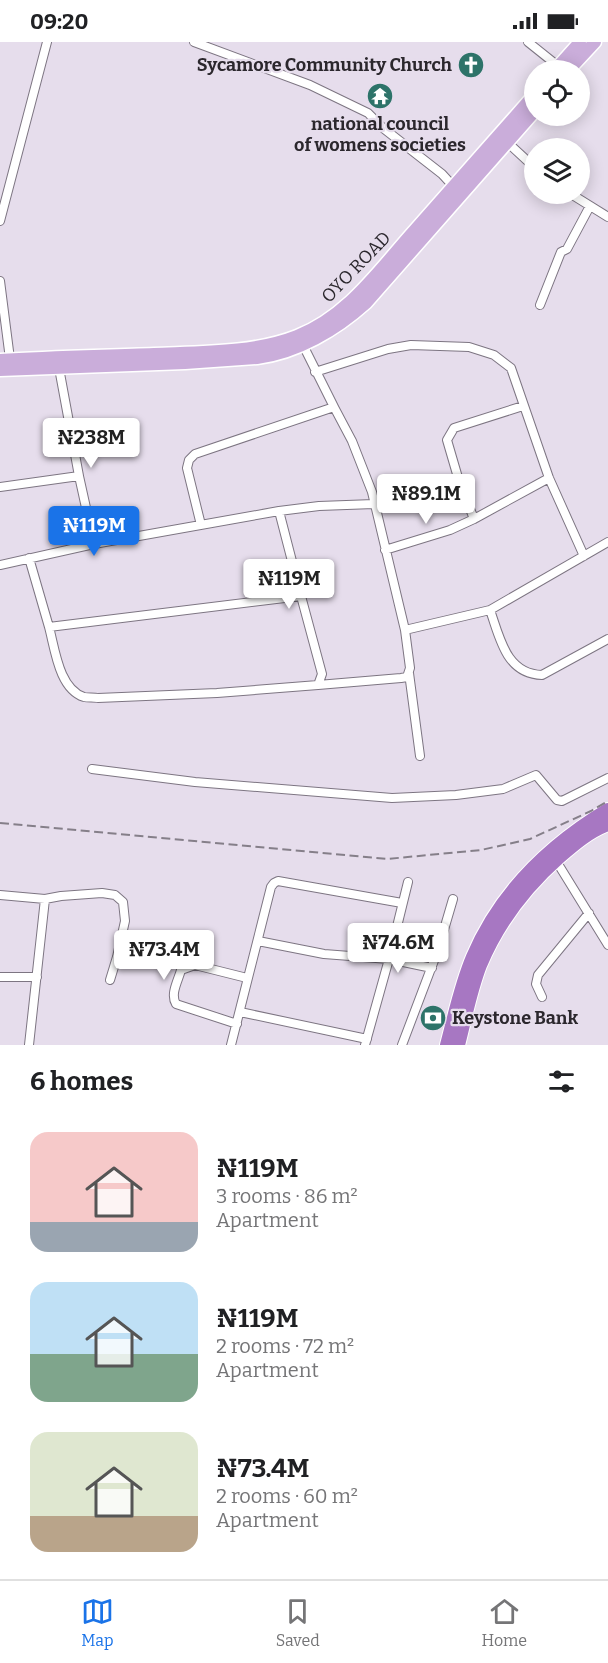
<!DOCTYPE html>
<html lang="en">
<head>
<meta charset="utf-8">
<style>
  body { margin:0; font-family:Bitter,serif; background:#f2f2f2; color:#202124; height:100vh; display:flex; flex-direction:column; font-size:22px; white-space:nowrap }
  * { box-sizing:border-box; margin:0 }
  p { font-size:20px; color:#757577 }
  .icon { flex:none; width:33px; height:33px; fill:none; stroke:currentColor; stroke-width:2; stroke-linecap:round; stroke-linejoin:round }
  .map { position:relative; height:1003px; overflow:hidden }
  .details { display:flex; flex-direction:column; background:#fff; flex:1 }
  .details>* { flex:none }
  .fabs { position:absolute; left:524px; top:18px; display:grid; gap:12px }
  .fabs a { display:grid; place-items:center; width:66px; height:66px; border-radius:50%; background:#fff; box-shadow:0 3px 15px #0003; font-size:30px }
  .price { position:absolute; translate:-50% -51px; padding:0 14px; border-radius:6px; background:#fff; color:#222; font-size:20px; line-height:39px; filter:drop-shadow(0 2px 3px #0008) }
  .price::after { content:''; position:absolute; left:50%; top:36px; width:18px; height:14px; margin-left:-9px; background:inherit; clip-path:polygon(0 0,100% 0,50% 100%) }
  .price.active { background:#1a73e8; color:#fff }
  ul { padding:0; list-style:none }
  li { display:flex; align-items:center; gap:18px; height:150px; padding:0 30px }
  li span { display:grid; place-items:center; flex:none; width:168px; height:120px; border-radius:18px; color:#555 }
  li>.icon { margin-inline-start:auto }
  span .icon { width:72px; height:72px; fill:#fffc; stroke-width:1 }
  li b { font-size:26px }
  h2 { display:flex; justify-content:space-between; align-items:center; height:72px; padding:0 30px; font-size:26px }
  .status { display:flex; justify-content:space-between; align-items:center; height:42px; padding:0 30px; background:#fff; direction:ltr }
  .status svg { height:16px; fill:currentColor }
  .dock { display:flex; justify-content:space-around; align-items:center; height:84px; border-top:2px solid #e0e0e0; background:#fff; font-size:16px; color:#757577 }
  .dock a { display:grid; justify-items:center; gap:3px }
  .dock .active { color:#1a73e8 }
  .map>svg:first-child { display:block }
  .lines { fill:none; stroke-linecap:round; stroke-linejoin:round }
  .street-casing { stroke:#7d7582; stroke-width:10 }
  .primary-casing { stroke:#fff; stroke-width:15 }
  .highway-casing { stroke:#fff; stroke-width:16 }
  .street { stroke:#fff; stroke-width:8 }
  .primary { stroke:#caadda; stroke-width:12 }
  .highway { stroke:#a777c2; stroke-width:14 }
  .rail { stroke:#857f89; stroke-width:2; stroke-dasharray:9 4.5; stroke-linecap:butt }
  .labels { text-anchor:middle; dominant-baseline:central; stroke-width:4.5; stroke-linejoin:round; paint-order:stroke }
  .poi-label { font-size:18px; font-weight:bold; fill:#2b272d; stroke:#e6ddec; text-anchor:end }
  .street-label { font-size:18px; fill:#2b272d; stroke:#e6ddec }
</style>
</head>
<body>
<div class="status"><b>09:20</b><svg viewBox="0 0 49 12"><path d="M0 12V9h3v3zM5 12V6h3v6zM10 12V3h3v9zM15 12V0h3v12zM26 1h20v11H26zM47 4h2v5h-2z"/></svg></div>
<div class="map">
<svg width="608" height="1003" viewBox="0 0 608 1003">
  <rect width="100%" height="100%" fill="#e6ddec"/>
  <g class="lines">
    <defs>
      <path id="street" d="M194,0L310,43L368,71L383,86L442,132L454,145
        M528,0L563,28
        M508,101L534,125
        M571,152L608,175
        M0,179L47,0
        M0,239L10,317
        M540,263L561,210L567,207L590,164
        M315,330L388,307L411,303L469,305L494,313L511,326L549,436L584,514
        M523,364L454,386L447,398L459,439L474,477L549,436
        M0,445L79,434L59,326
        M279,469L319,464L374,462
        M201,483L187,426L189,418L195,412L334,365L303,303
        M385,508L450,488L474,477
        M29,516L49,585L301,554L279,469L94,502
        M0,523L94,502L79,434
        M490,568C500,596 506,632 542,633L608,597
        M49,585C55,607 59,647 84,655C88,656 94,655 98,656L217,651L318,643L322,632L301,554
        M405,588L490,568L608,500
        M409,631L420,714
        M318,643L401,636L407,635L410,626L405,588L372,450L352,399L334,365
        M92,727L195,740L392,756L456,753L503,747L536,733L557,758L562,759L608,736
        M555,817L608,903
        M0,853L45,857L61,854L102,851L115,853L123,860L125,879L117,915L110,938
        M258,899L324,912L389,917L432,926
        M0,935H37
        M542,955L536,942L538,933L589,871
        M240,970L367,997
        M237,982L176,962C170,952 178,939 181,928L195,923L247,936
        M29,1003L45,857
        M231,1003L271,845L274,841L278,839L402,861
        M365,1003L389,917L408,840
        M402,1003L438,908L453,857"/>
      <path id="primary" d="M555,28L580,0
        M569,28L595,0
        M0,318C51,315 103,314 154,312C200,310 254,311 297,294C348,274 379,228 414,189C454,144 494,98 534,53
        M0,328L185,321L257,316C297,311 336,288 366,261L534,70"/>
      <path id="highway" d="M447,1003C455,973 461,943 473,915C500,851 550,803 608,768
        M458,1003C465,976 470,949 480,923C498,880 525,845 559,815C574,802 589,789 608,782"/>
    </defs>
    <use href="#street" class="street-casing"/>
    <use href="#primary" class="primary-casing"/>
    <use href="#highway" class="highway-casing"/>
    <use href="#street" class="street"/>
    <use href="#primary" class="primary"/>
    <use href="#highway" class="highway"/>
    <path class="rail" d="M0,781L387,817L481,808L530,797L591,769L608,759"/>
  </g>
  <defs>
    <symbol id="church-disc" viewBox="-11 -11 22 22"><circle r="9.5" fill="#2d7369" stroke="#e6ddec"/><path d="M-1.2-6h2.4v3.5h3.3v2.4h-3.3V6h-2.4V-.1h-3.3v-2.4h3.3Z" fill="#fff"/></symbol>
    <symbol id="temple-disc" viewBox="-11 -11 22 22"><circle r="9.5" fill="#2d7369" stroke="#e6ddec"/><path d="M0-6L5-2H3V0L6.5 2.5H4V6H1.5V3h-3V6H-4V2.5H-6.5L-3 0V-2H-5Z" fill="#fff"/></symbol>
    <symbol id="bank-disc" viewBox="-11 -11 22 22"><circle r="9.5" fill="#2d7369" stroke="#e6ddec"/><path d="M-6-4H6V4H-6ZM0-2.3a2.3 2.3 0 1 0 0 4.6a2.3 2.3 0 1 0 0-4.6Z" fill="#fff"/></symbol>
  </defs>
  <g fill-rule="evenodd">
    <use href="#church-disc" x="456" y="8" width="30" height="30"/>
    <use href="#temple-disc" x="365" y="39" width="30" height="30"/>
    <use href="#bank-disc" x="418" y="961" width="30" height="30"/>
  </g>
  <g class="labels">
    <g class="poi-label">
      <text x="452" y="23">Sycamore Community Church</text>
      <text x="380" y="82" text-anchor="middle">national council<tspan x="380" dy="21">of womens societies</tspan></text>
      <text x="452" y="976" text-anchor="start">Keystone Bank</text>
    </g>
    <g class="street-label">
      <text transform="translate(356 225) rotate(-46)">OYO ROAD</text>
    </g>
  </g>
</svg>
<div class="fabs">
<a><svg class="icon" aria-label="locate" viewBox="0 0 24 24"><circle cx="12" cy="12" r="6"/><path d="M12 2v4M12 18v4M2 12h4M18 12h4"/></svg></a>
<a><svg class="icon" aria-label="layers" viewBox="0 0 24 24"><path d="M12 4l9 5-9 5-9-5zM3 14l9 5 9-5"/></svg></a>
</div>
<b class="price" style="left:91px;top:427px">₦238M</b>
<b class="price" style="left:426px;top:483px">₦89.1M</b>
<b class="price active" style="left:94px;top:515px">₦119M</b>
<b class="price" style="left:289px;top:568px">₦119M</b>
<b class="price" style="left:398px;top:932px">₦74.6M</b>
<b class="price" style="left:164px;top:939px">₦73.4M</b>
</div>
<section class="details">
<h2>6 homes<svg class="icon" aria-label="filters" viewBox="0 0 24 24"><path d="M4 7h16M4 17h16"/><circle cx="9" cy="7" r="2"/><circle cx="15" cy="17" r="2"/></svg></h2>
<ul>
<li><span style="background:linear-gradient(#f6c9c9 75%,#9aa5b1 0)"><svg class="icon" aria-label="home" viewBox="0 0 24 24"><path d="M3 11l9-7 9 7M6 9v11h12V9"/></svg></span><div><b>₦119M</b><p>3 rooms · 86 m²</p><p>Apartment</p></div></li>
<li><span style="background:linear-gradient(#bfe0f5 60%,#7fa58c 0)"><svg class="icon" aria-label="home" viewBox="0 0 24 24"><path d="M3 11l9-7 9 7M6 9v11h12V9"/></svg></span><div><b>₦119M</b><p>2 rooms · 72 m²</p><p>Apartment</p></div></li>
<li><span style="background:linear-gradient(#dfe7d0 70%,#b9a48a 0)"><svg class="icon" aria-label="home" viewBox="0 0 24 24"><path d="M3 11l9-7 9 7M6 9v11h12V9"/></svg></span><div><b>₦73.4M</b><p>2 rooms · 60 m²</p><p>Apartment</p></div></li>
</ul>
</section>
<nav class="dock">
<a class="active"><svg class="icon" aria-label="map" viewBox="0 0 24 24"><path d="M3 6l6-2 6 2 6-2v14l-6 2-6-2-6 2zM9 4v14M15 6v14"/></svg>Map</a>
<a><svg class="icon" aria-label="saved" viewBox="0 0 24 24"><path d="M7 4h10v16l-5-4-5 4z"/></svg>Saved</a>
<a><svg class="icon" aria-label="home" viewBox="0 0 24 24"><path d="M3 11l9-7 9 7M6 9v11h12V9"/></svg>Home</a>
</nav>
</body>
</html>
